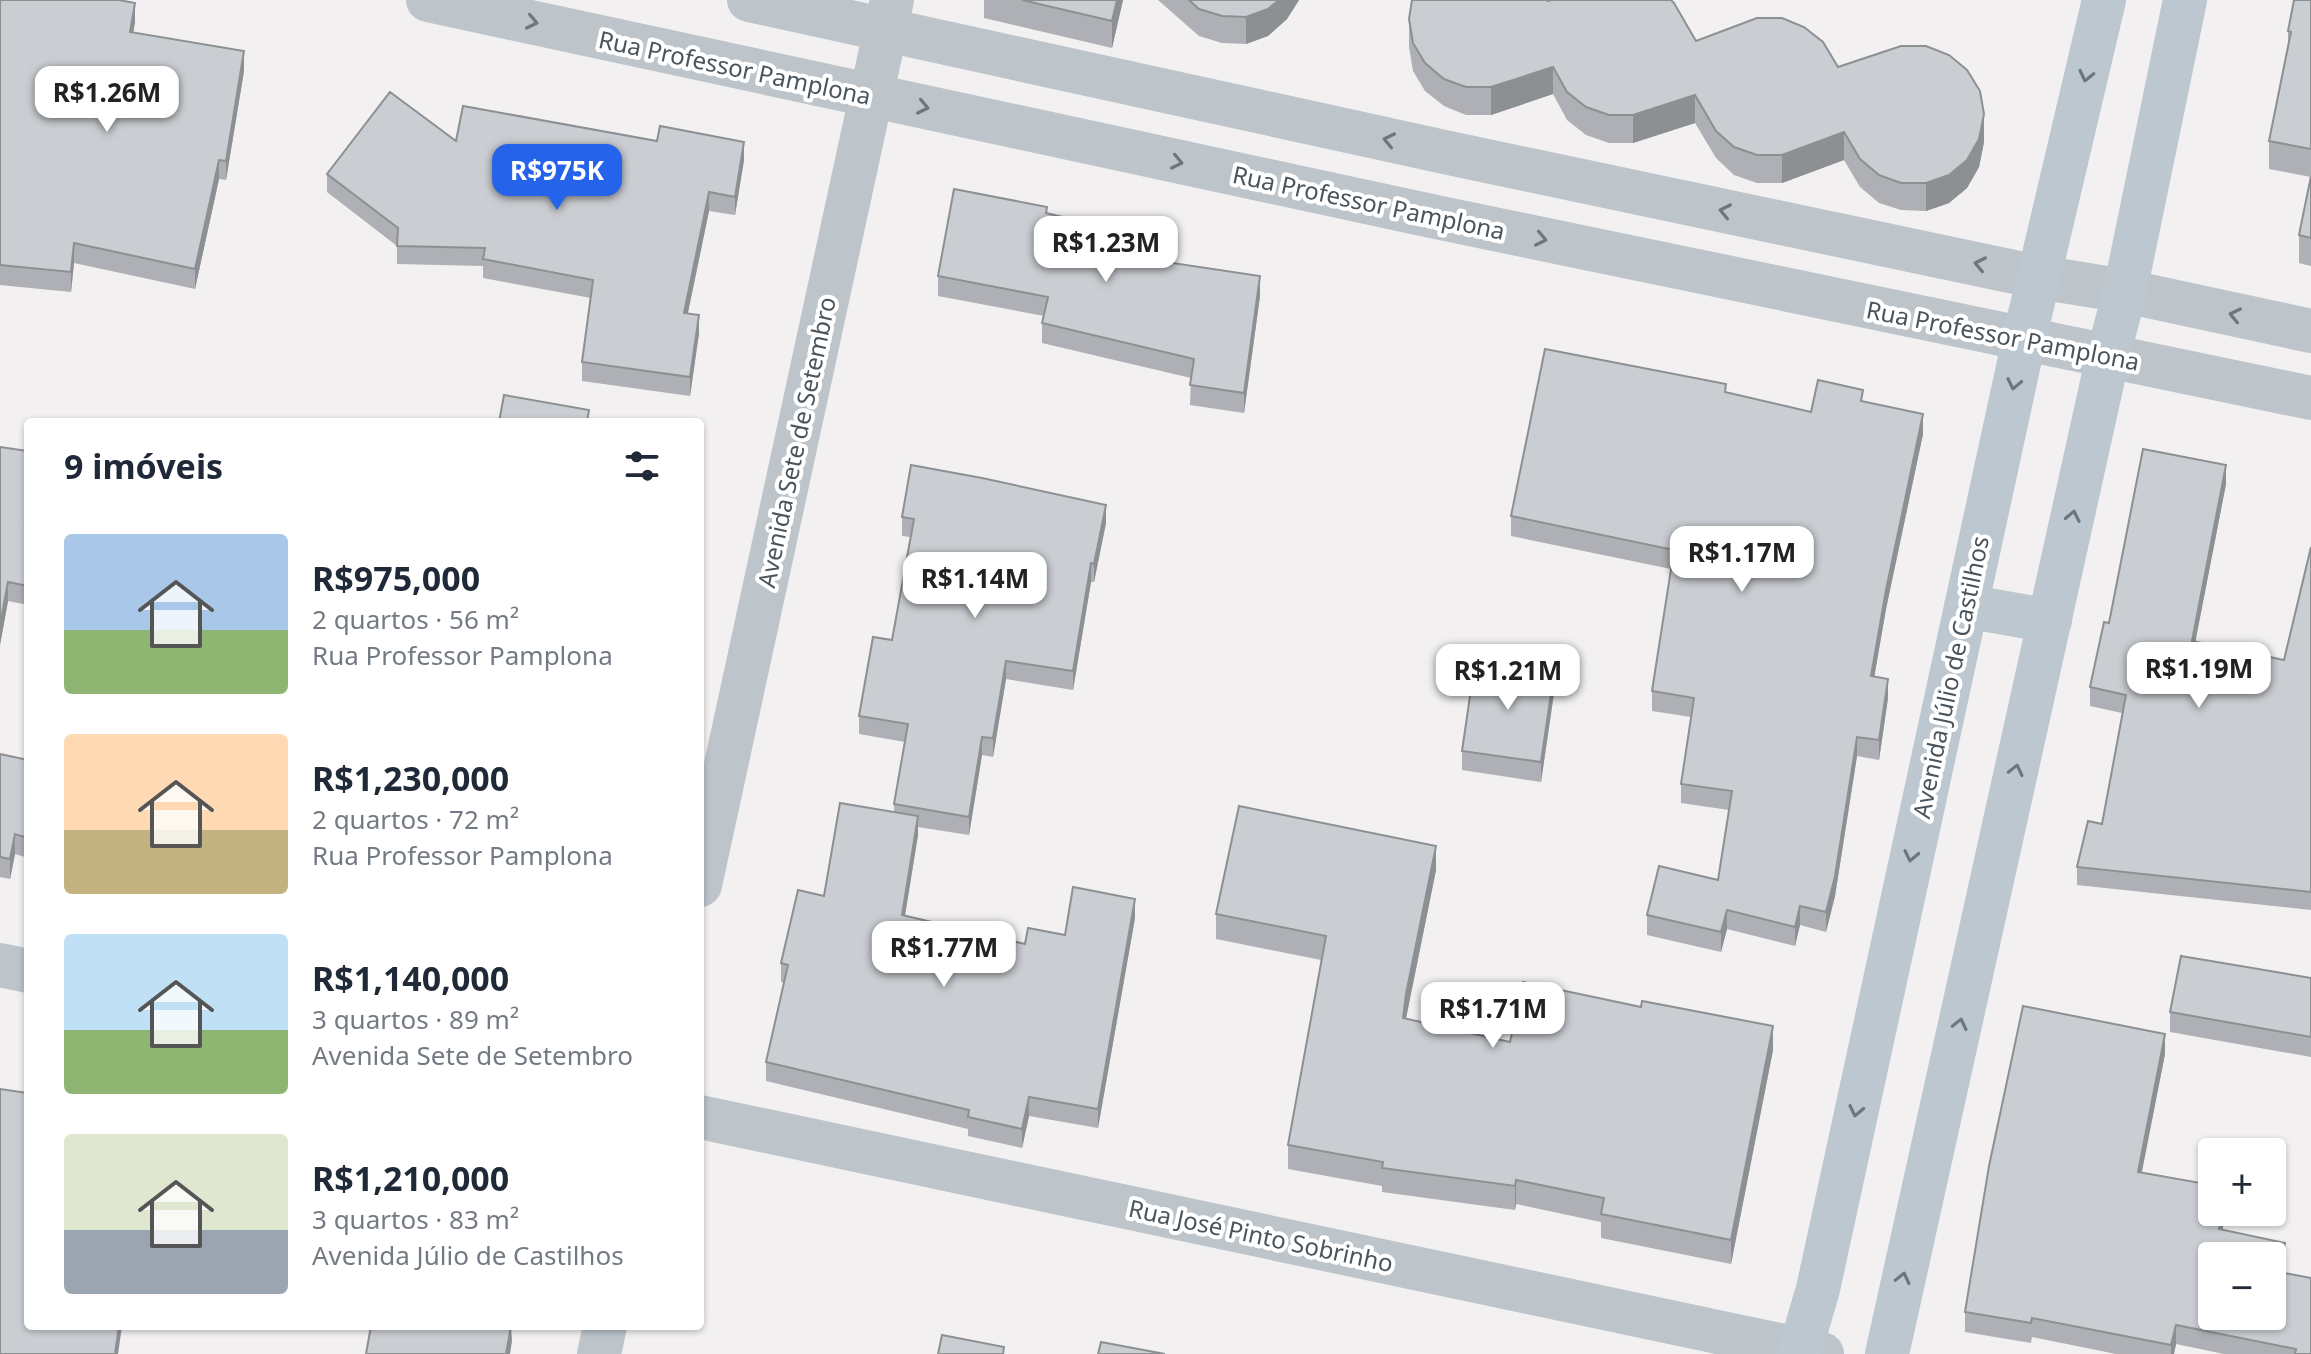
<!DOCTYPE html>
<html lang="pt">
<head>
<meta charset="utf-8">
<style>
  body { margin:0; font-family:"Noto Sans",sans-serif; background:#f6f6f7; color:#1f2937; height:100vh; display:flex; flex-direction:column; font-size:30px; white-space:nowrap }
  * { box-sizing:border-box; margin:0 }
  p { font-size:26px; color:#747a83 }
  .icon { flex:none; width:44px; height:44px; fill:none; stroke:currentColor; stroke-width:2; stroke-linecap:round; stroke-linejoin:round }
  .map { position:relative; flex:1; overflow:hidden }
  .side { position:absolute; left:24px; top:418px; width:680px; height:912px; display:flex; flex-direction:column; background:#fff; border-radius:8px; box-shadow:0 2px 6px #0004 }
  .side>* { flex:none }
  .fabs { position:absolute; left:2198px; top:1138px; display:grid; gap:16px }
  .fabs a { display:grid; place-items:center; width:88px; height:88px; border-radius:8px; background:#fff; box-shadow:0 2px 6px #0004; font-size:40px }
  .price { position:absolute; translate:-50% -68px; padding:0 18px; border-radius:16px; background:#fff; color:#222; font-size:26px; line-height:52px; filter:drop-shadow(0 2px 4px #0008) }
  .price::after { content:''; position:absolute; left:50%; top:48px; width:24px; height:18px; margin-left:-12px; background:inherit; clip-path:polygon(0 0,100% 0,50% 100%) }
  .price.selected { background:#2563eb; color:#fff }
  ul { padding:0; list-style:none }
  li { display:flex; align-items:center; gap:24px; height:200px; padding:0 40px }
  li span { display:grid; place-items:center; flex:none; width:224px; height:160px; border-radius:8px; color:#555 }
  li>.icon { margin-inline-start:auto }
  span .icon { width:96px; height:96px; fill:#fffc; stroke-width:1 }
  li b { font-size:34px }
  h2 { display:flex; justify-content:space-between; align-items:center; height:96px; padding:0 40px; font-size:34px }
  .map>svg:first-child { display:block }
  .lines { fill:none; stroke-linecap:round; stroke-linejoin:round }
  .street { stroke:#bdc5cb; stroke-width:44 }
  .secondary { stroke:#bdc7d0; stroke-width:44 }
  .wall { fill:#aeb0b5 }
  .shaded-wall { fill:#8d9093 }
  .building { fill:#cacdd2; stroke:#8d9093; stroke-width:2; fill-rule:evenodd }
  .oneway { stroke:#6c767d }
  .oneway2 { stroke:#6c767f }
  .labels { text-anchor:middle; dominant-baseline:central; stroke-width:8; stroke-linejoin:round; paint-order:stroke }
  .street-label { font-size:24px; fill:#49545c; stroke:#fff }
</style>
</head>
<body>
<div class="map">
<svg width="2311" height="1354" viewBox="0 0 2311 1354">
  <rect width="100%" height="100%" fill="#f2f0f0"/>
  <g class="lines">
    <path class="street" d="M428,0L1436,217L2311,398
      M749,0L1449,153L2038,277L2125,291L2311,331
      M700,885L892,0
      M0,965L28,971
      M700,1117L1822,1354
      M599,1354L605,1326"/>
    <path class="secondary" d="M1966,606L2050,621
      M1799,1354L1818,1289L2024,340L2104,0
      M1887,1354L2108,356L2125,291L2185,0"/>
  </g>
  <path class="wall" d="M0,0L135,22L133,33L244,71L226,180L219,179L195,289L74,263L71,292L0,285Z
    M984,0H1123L1112,48L984,18Z
    M1158,0H1299L1287,19L1268,36L1246,44L1222,43L1199,36Z
    M2311,0V266L2299,263V235L2311,177L2269,169V141L2288,43V31Z
    M1548,1L1696,41L1838,67L1984,142L1979,167L1967,188L1949,203L1926,211L1901,210L1879,203L1860,187L1844,160L1782,183H1757L1734,175L1716,158L1695,123L1633,143H1609L1586,135L1567,120L1553,94L1491,115H1466L1444,106L1425,91L1413,71L1409,47V19Z
    M456,141L744,160L735,215L709,211L688,313L699,333L690,396L582,381V362L591,298L483,278V266L397,264V246L327,192V174Z
    M1047,213L1164,262L1260,296L1244,413L1190,405L1191,378L1042,343V323L1044,316L938,296V276Z
    M1726,392L1811,412L1863,401L1923,434L1886,609L1874,677L1888,698L1879,760L1857,756L1835,896L1826,932L1800,925L1795,946L1727,929L1721,952L1647,935V915L1718,880L1729,810L1681,803V784L1691,717L1652,711V691L1671,569L1511,536V516Z
    M0,447L28,451V605L8,601L0,645Z
    M2226,484L2195,642L2284,660L2311,547V910L2077,885V867L2102,824L2122,713L2090,706V687L2109,623Z
    M902,517L1106,523L1094,582H1091L1073,690L1006,679L993,757L982,755L969,835L918,827V835L905,915L1025,944L1135,918L1098,1128L1029,1116L1022,1148L968,1136V1129L766,1081V1062L784,983L781,982V963L824,896L894,812V804L905,742L859,734V716L892,640L910,537L902,536Z
    M1554,693L1541,782L1462,770V751Z
    M0,754L28,760V858L15,854L10,879L0,877Z
    M1436,870L1406,1019L1510,1042L1773,1050L1731,1264L1601,1238V1222L1516,1204L1515,1210L1382,1192V1186L1288,1169V1145L1321,960L1216,939V914Z
    M2311,978V1057L2170,1032V1012Z
    M2165,1054L2141,1173L2226,1212L2222,1230L2285,1263L2283,1273L2311,1354H2224L2176,1344L2174,1354H2116L2032,1337L2031,1343L1965,1332V1312Z"/>
  <path class="shaded-wall" d="M1117,0H1123L1112,48V21Z
    M1279,0H1299L1287,19L1268,36L1246,44V17Z
    M135,3V22L130,52V32Z
    M244,51V71L226,180V161Z
    M1553,67V94L1491,115V87Z
    M1695,95V123L1633,143V115Z
    M1984,114V142L1979,167L1967,188L1949,203L1926,211V183Z
    M1844,132V160L1782,183V155Z
    M744,142V160L735,215V197Z
    M219,160V179L195,289V269Z
    M709,192V211L684,331V313Z
    M1164,242V262L1159,261Z
    M74,243V263L71,292V272Z
    M1260,276V296L1244,413V393Z
    M699,315V333L690,396V377Z
    M1923,414V434L1886,609L1871,696V676L1886,590Z
    M2226,465V484L2192,659V641Z
    M1106,505V523L1094,582V564Z
    M1091,563V582L1073,690V671Z
    M8,582V601L0,645V625Z
    M1006,661V679L993,757V738Z
    M1554,673V693L1541,782V762Z
    M1888,679V698L1879,760V740Z
    M982,737V755L969,835V817Z
    M1857,737V756L1835,896L1826,932V912Z
    M918,816V835L902,934V915Z
    M15,834V854L10,879V859Z
    M1436,846V870L1406,1018L1403,1043V1018L1406,994Z
    M1135,899V918L1098,1128V1109Z
    M1800,906V925L1795,946V927Z
    M1727,910V929L1721,952V932Z
    M1773,1026V1050L1731,1264V1240Z
    M2165,1034V1054L2138,1192V1172Z
    M1029,1097V1116L1022,1148V1129Z
    M1516,1180V1204L1515,1210V1186Z
    M2222,1212H2226L2219,1249V1229Z
    M2285,1243V1263L2279,1292V1272Z
    M2176,1325V1344L2174,1354H2171V1345Z
    M119,1326H122L118,1354H115Z
    M511,1326L512,1341L510,1354H506Z"/>
  <path class="building" d="M0,0H119L135,3L130,32L244,51L226,161L219,160L195,269L74,243L71,272L0,265Z
    M1022,0H1117L1112,21Z
    M1189,0H1279L1268,9L1246,17L1222,16L1199,9Z
    M1412,0H1547L1548,1L1551,0H1671L1674,3L1696,41L1757,18H1782L1804,27L1823,42L1838,67L1901,46H1926L1949,55L1967,70L1980,91L1984,114L1979,139L1967,160L1949,175L1926,183H1901L1879,175L1860,159L1844,132L1782,155H1757L1734,147L1716,131L1695,95L1633,115H1609L1586,107L1567,92L1553,67L1491,87H1466L1444,79L1425,63L1413,43L1409,19Z
    M2294,0H2311V149L2269,141L2291,32L2288,31Z
    M390,92L456,141L463,106L657,141L660,126L744,142L735,197L709,192L684,313L699,315L690,377L582,362L593,280L483,259L485,248L397,246L398,228L327,174Z
    M2311,176V238L2299,235Z
    M954,189L1047,207L1046,213L1164,242L1159,261L1260,276L1244,393L1190,385L1194,359L1042,323L1048,297L938,276Z
    M1545,349L1726,384L1725,392L1811,412L1818,380L1863,390L1861,401L1923,414L1886,590L1871,676L1888,679L1879,740L1857,737L1835,876L1826,912L1800,906L1795,927L1727,910L1721,932L1647,915L1659,866L1718,880L1732,791L1681,784L1694,698L1652,691L1674,550L1511,516Z
    M504,395L589,410L587,422H499Z
    M0,447L28,451V509L25,526L28,527V586L8,582L0,625Z
    M2143,449L2226,465L2192,641L2284,660L2311,547V892L2077,867L2088,821L2102,824L2126,695L2090,687L2104,622L2109,623Z
    M911,465L982,478L1106,505L1094,564L1091,563L1073,671L1006,661L993,738L982,737L969,817L894,804L908,724L859,716L873,637L892,640L914,519L902,517Z
    M1475,662L1554,673L1541,762L1462,751Z
    M0,754L28,760V838L15,834L10,859L0,857Z
    M840,803L918,816L902,915L1025,944L1028,928L1065,935L1073,887L1135,899L1098,1109L1029,1097L1022,1129L968,1117L969,1110L766,1062L788,965L781,963L798,890L824,896Z
    M1239,806L1436,846L1406,994L1403,1018L1510,1042L1523,982L1641,1007L1642,1001L1773,1026L1731,1240L1601,1214L1604,1198L1516,1180L1515,1186L1382,1168L1383,1162L1288,1145L1326,936L1216,914Z
    M2181,956L2311,978V1037L2170,1012Z
    M2023,1006L2165,1034L2138,1172L2212,1185V1212H2222L2219,1229L2285,1243L2279,1272L2311,1278V1354H2295L2296,1349L2176,1325L2171,1345L2032,1318L2031,1323L1965,1312L1989,1166ZM2212,1256H2272V1316H2212Z
    M0,1089L28,1093V1326H119L115,1354H0Z
    M371,1326H511L506,1354H366Z
    M942,1335L1004,1347L1003,1354H938Z
    M1101,1342L1165,1354H1098Z"/>
  <defs><path id="oneway-chevron" d="M-2-3.5L2.5 0L-2 3.5" fill="none" stroke-width="1.6" stroke-linecap="round" stroke-linejoin="round" transform="scale(2)"/></defs>
  <g class="oneway">
    <use href="#oneway-chevron" transform="translate(532 22) rotate(12)"/>
    <use href="#oneway-chevron" transform="translate(923 107) rotate(12)"/>
    <use href="#oneway-chevron" transform="translate(1389 140) rotate(-168)"/>
    <use href="#oneway-chevron" transform="translate(1177 162) rotate(12)"/>
    <use href="#oneway-chevron" transform="translate(1725 211) rotate(-168)"/>
    <use href="#oneway-chevron" transform="translate(1541 239) rotate(12)"/>
    <use href="#oneway-chevron" transform="translate(1980 264) rotate(-168)"/>
    <use href="#oneway-chevron" transform="translate(2235 315) rotate(-168)"/>
  </g>
  <g class="oneway2">
    <use href="#oneway-chevron" transform="translate(2086 76) rotate(103)"/>
    <use href="#oneway-chevron" transform="translate(2014 384) rotate(102)"/>
    <use href="#oneway-chevron" transform="translate(2073 516) rotate(-78)"/>
    <use href="#oneway-chevron" transform="translate(2016 770) rotate(-77)"/>
    <use href="#oneway-chevron" transform="translate(1911 856) rotate(102)"/>
    <use href="#oneway-chevron" transform="translate(1960 1024) rotate(-77)"/>
    <use href="#oneway-chevron" transform="translate(1856 1111) rotate(102)"/>
    <use href="#oneway-chevron" transform="translate(1903 1278) rotate(-77)"/>
  </g>
  <g class="labels">
    <g class="street-label">
      <text transform="translate(735 67) rotate(12)">Rua Professor Pamplona</text>
      <text transform="translate(1369 202) rotate(12)">Rua Professor Pamplona</text>
      <text transform="translate(2003 335) rotate(11)">Rua Professor Pamplona</text>
      <text transform="translate(796 442) rotate(-78)">Avenida Sete de Setembro</text>
      <text transform="translate(1950 677) rotate(-78)">Avenida Júlio de Castilhos</text>
      <text transform="translate(1261 1235) rotate(12)">Rua José Pinto Sobrinho</text>
    </g>
  </g>
</svg>
<div class="fabs">
<a>+</a>
<a>−</a>
</div>
<b class="price" style="left:107px;top:134px">R$1.26M</b>
<b class="price selected" style="left:557px;top:212px">R$975K</b>
<b class="price" style="left:1106px;top:284px">R$1.23M</b>
<b class="price" style="left:1742px;top:594px">R$1.17M</b>
<b class="price" style="left:975px;top:620px">R$1.14M</b>
<b class="price" style="left:2199px;top:710px">R$1.19M</b>
<b class="price" style="left:1508px;top:712px">R$1.21M</b>
<b class="price" style="left:944px;top:989px">R$1.77M</b>
<b class="price" style="left:1493px;top:1050px">R$1.71M</b>
<section class="side">
<h2>9 imóveis<svg class="icon" aria-label="filters" viewBox="0 0 24 24"><path d="M4 7h16M4 17h16"/><circle cx="9" cy="7" r="2"/><circle cx="15" cy="17" r="2"/></svg></h2>
<ul>
<li><span style="background:linear-gradient(#a9c7e8 60%,#8fb573 0)"><svg class="icon" aria-label="home" viewBox="0 0 24 24"><path d="M3 11l9-7 9 7M6 9v11h12V9"/></svg></span><div><b>R$975,000</b><p>2 quartos · 56 m²</p><p>Rua Professor Pamplona</p></div></li>
<li><span style="background:linear-gradient(#ffd9b3 60%,#c2b280 0)"><svg class="icon" aria-label="home" viewBox="0 0 24 24"><path d="M3 11l9-7 9 7M6 9v11h12V9"/></svg></span><div><b>R$1,230,000</b><p>2 quartos · 72 m²</p><p>Rua Professor Pamplona</p></div></li>
<li><span style="background:linear-gradient(#bfe0f5 60%,#8fb573 0)"><svg class="icon" aria-label="home" viewBox="0 0 24 24"><path d="M3 11l9-7 9 7M6 9v11h12V9"/></svg></span><div><b>R$1,140,000</b><p>3 quartos · 89 m²</p><p>Avenida Sete de Setembro</p></div></li>
<li><span style="background:linear-gradient(#dfe7d0 60%,#9aa5b1 0)"><svg class="icon" aria-label="home" viewBox="0 0 24 24"><path d="M3 11l9-7 9 7M6 9v11h12V9"/></svg></span><div><b>R$1,210,000</b><p>3 quartos · 83 m²</p><p>Avenida Júlio de Castilhos</p></div></li>
</ul>
</section>
</div>
</body>
</html>
